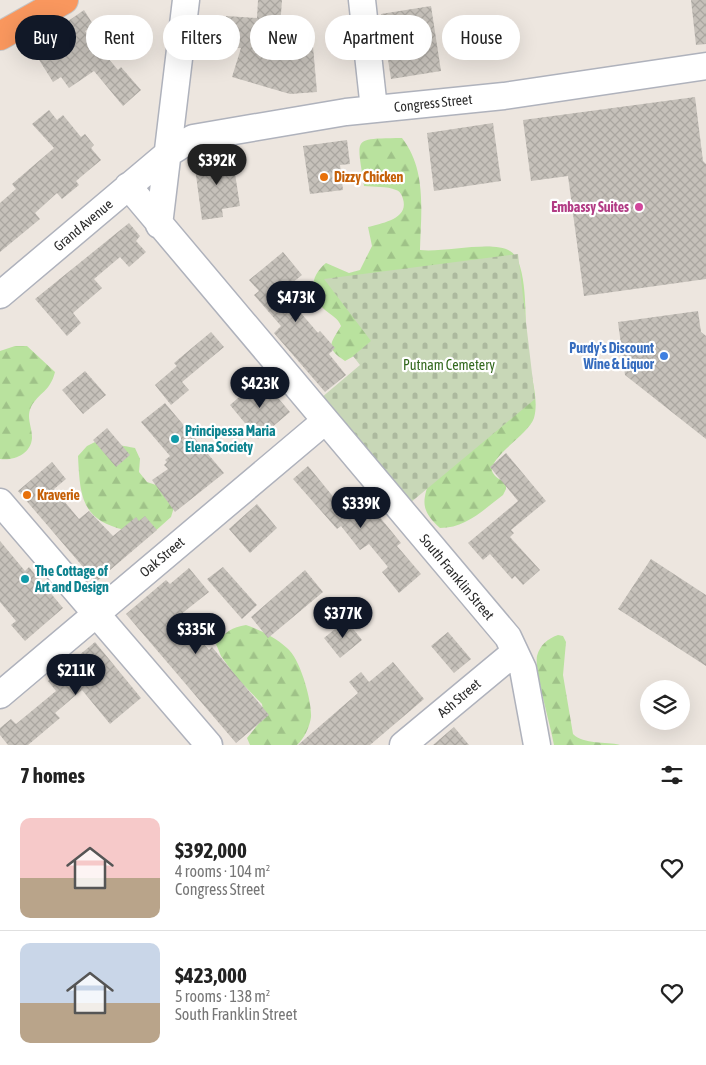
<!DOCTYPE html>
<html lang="en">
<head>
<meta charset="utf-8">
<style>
  body { margin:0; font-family:"Asap Condensed",sans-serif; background:#f6f6f6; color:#222; height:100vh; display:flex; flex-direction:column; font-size:19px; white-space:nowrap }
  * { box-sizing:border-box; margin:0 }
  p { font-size:16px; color:#767676 }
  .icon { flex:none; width:28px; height:28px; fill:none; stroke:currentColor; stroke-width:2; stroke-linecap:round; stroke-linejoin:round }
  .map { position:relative; height:745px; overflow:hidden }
  .details { display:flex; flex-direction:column; background:#fff; flex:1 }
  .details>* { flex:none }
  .top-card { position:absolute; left:15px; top:15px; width:676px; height:45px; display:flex; gap:10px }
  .tools { position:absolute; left:640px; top:680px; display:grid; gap:10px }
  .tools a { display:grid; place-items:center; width:50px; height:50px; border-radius:50%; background:#fff; box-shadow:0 5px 20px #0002; font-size:25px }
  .price { position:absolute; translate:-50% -42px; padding:0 11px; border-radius:18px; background:#111827; color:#fff; font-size:16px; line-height:32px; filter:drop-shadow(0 1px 2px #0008) }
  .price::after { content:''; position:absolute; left:50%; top:30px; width:15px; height:11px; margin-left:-8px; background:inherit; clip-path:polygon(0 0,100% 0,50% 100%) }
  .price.current { background:#222; color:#fff }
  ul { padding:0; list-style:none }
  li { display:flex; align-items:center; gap:15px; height:125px; padding:0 20px }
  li+li { border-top:1px solid #e0e0e0 }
  li span { display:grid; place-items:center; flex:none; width:140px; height:100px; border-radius:10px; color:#555 }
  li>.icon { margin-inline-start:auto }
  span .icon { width:60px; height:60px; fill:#fffc; stroke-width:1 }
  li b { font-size:21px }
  h2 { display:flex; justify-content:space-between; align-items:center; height:60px; padding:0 20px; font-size:21px }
  .tag { padding:0 18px; border-radius:22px; background:#fff; box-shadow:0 5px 20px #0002; font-size:18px; line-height:45px }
  .tag.current { background:#111827; color:#fff }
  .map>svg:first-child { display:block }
  .forest { fill:url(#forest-firs) }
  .cemetery { fill:url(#cemetery-stones) }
  .building { fill:url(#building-cross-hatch) }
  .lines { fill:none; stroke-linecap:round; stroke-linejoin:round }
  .minor-casing { stroke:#afb2bc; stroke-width:29 }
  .highway-casing { stroke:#c4c4c4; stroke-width:30 }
  .minor { stroke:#fff; stroke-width:26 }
  .highway { stroke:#f9975e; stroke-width:28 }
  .food-dot { fill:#e8710a; stroke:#fff; stroke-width:2 }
  .hotel-dot { fill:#d1479c; stroke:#fff; stroke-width:2 }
  .shop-dot { fill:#3f7fe0; stroke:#fff; stroke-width:2 }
  .culture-dot { fill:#0f9aa8; stroke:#fff; stroke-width:2 }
  .labels { text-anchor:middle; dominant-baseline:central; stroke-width:4.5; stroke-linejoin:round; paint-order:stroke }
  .street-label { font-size:14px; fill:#2c2c2c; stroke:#fff }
  .food-label { font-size:14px; font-weight:bold; fill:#c56008; stroke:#fff; text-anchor:start }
  .hotel-label { font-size:14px; font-weight:bold; fill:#b23c85; stroke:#fff; text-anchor:end }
  .shop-label { font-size:14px; font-weight:bold; fill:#366cbe; stroke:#fff; text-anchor:end }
  .park-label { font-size:14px; fill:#32681d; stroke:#fff }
  .culture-label { font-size:14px; font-weight:bold; fill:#0d838f; stroke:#fff; text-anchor:start }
</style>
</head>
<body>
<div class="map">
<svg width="706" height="745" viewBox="0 0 706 745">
  <defs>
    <pattern id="forest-firs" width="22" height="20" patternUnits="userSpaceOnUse" patternTransform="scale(1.25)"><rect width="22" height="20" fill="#b9e29e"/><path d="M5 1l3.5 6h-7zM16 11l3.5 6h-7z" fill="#9fc288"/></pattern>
    <pattern id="cemetery-stones" width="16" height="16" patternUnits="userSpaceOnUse" patternTransform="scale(1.25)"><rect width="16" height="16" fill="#c8d7b7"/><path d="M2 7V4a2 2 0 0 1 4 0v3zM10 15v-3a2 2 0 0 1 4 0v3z" fill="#acb99e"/></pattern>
    <pattern id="building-cross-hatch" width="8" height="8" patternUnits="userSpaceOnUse" patternTransform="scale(1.25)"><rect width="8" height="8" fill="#c6c1ba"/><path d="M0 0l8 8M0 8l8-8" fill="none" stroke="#aaa6a0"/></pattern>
  </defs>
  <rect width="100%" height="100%" fill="#ede6df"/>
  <path class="forest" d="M402,138C427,170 421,212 420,250C443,253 492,240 510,251C529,262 525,326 526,346C528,368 540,396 534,418C529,434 490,456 492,471C494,477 501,480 506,483V489L503,495C483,510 466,528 440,528C420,510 422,501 431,477L372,341L363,351L345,361C325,348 330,344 341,326C338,318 331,315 325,310C308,295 310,276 326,263L349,273L360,270L372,246L368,227C382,223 409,219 403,199C402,195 400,191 396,190C387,186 374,187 364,186C357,136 351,139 402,138Z
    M15,346H27L55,372C50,392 39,392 31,407C26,418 32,426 32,438C31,454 14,461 0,459V351Z
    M97,441L135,448L140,459L139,472L147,482L159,486L175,504L171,517L152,534C143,532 134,532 125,530C81,520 80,496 78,456L87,446Z
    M246,625C260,630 276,638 287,648C300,658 312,701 311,717C310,726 304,739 297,745H250L247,738L264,717L262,704L236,677L221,656L216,644C225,632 232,627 246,625Z
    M558,635L563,636L566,642L563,675L573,734C584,745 606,741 620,745H554C551,726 534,670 537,656C540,645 547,639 558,635Z"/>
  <path class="cemetery" d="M518,254L535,399L410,503L321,398L360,365L353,356L371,341L324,279Z"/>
  <path class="building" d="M258,0H282L280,27L311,24L317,92L290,94L232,77L241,48L214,46L215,24H226V16L257,18Z
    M691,0H706V44L696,45Z
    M431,6L441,71L391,79L381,14Z
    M84,10L94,26L85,31L118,70L121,67L141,90L123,106L94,71L69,88L61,77L53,82L31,47Z
    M695,97L703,161L706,164V279L584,296L568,176L531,181L523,120Z
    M49,110L57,120L63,115L81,137L85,134L94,145L91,148L101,160L76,181L79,185L62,199L57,193L35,213L40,219L0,252V203L16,189L12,184L54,148L32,124Z
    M493,123L501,181L434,191L427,133Z
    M347,140L350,164L340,165L343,190L310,194L303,146Z
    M232,154L240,206L222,209L223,217L202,220L195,168L197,161L203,158Z
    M129,223L140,236L136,241L146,252L129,267L120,257L94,279L102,288L73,313L81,323L67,336L35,299Z
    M283,252L302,275L282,291L318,333L320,331L335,348L329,354L346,375L325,392L274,333L281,326L254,295L259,291L249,280Z
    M698,311L701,332L706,336V439L625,375L618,322Z
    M211,332L224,347L182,382L189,390L171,405L155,385L177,366L174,363Z
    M85,371L106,395L83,414L62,390Z
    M261,378L290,412L258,439L230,405Z
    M165,403L224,473L175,512L152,480L168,469L164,465L167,462L165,460L170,456L141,422Z
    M107,428L130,455L116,467L93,440Z
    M506,453L546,501L511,530L514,533L510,537L540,570L523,585L515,576L512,579L490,554L483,560L468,543L518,501L490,467Z
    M52,462L66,479L54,489L79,519L89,511L113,536L136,517L139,521L145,516L157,530L96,582L18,491Z
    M308,466L340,505L355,494L374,518L378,515L401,543L397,546L421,574L399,593L382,572L388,567L369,544L360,550L341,526L337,529L293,479Z
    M257,504L277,528L250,553L229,529Z
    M0,541L25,571L29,567L63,608L25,641L11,625L16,621L0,602Z
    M651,559L706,595V666L618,609Z
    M223,567L257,605L242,619L207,579Z
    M189,568L209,592L180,615L209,650L212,647L269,715L236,743L126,614L166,580L170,584Z
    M305,570L323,592L268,638L251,617Z
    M346,620L362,640L340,658L324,638Z
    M448,632L471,659L454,673L431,646Z
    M95,642L141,698L110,724L82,690L55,713L60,718L28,745H8L0,735V728L11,719L16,724L56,691L48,681Z
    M393,662L424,699L370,745H298L358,693L349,682L361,672L369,682Z
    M454,727L469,745H433Z"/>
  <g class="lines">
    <defs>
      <path id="minor" d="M362,0L374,109
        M128,186L508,637L523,669L537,745
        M159,225L186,0
        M0,295L166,155L193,138L346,112L504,96L706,66
        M0,502L209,745
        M0,695L325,421
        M403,745L515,652"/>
      <path id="highway" d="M0,36L64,0"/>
    </defs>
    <use href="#minor" class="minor-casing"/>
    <use href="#highway" class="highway-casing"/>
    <use href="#minor" class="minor"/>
    <use href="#highway" class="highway"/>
  </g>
  <g class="food-dot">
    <circle cx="324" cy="177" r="5"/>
    <circle cx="27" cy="495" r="5"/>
  </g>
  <circle class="hotel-dot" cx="639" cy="207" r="5"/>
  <circle class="shop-dot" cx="664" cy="356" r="5"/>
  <g class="culture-dot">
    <circle cx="175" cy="439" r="5"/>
    <circle cx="25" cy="579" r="5"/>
  </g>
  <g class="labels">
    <g class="street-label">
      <text transform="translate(433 103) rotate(-6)">Congress Street</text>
      <text transform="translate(83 225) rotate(-40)">Grand Avenue</text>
      <text transform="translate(162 557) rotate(-40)">Oak Street</text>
      <text transform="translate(457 577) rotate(50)">South Franklin Street</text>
      <text transform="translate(459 698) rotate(-40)">Ash Street</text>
    </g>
    <g class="food-label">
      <text x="334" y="177">Dizzy Chicken</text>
      <text x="37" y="495">Kraverie</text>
    </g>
    <g class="hotel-label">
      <text x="629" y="207">Embassy Suites</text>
    </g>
    <g class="shop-label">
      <text x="654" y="348">Purdy's Discount<tspan x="654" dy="16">Wine &amp; Liquor</tspan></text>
    </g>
    <g class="park-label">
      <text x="449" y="365">Putnam Cemetery</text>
    </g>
    <g class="culture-label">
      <text x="185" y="431">Principessa Maria<tspan x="185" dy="16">Elena Society</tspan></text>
      <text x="35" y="571">The Cottage of<tspan x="35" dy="16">Art and Design</tspan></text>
    </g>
  </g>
</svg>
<div class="tools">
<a><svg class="icon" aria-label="layers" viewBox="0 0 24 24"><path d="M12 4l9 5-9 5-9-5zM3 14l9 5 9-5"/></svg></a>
</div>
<b class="price current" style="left:217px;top:186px">$392K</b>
<b class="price" style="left:296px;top:323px">$473K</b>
<b class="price" style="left:260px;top:409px">$423K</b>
<b class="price" style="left:361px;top:529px">$339K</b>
<b class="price" style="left:343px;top:639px">$377K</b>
<b class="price" style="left:196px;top:655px">$335K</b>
<b class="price" style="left:76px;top:696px">$211K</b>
<div class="top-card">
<a class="tag current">Buy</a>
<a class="tag">Rent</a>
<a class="tag">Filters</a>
<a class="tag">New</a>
<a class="tag">Apartment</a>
<a class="tag">House</a>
</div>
</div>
<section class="details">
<h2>7 homes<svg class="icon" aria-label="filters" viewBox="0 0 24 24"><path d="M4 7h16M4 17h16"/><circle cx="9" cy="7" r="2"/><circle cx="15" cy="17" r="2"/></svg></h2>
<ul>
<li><span style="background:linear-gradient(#f6c9c9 60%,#b9a48a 0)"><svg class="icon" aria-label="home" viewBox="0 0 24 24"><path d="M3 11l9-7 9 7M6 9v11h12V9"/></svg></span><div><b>$392,000</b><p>4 rooms · 104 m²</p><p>Congress Street</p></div><svg class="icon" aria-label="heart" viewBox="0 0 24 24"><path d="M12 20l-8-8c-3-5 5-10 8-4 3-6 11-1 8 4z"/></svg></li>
<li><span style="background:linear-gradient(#c9d6e8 60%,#b9a48a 0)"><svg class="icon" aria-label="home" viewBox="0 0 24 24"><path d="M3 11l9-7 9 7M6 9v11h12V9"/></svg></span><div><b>$423,000</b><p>5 rooms · 138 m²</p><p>South Franklin Street</p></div><svg class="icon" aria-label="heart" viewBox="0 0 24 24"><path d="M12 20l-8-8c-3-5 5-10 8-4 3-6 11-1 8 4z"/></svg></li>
</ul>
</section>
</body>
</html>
